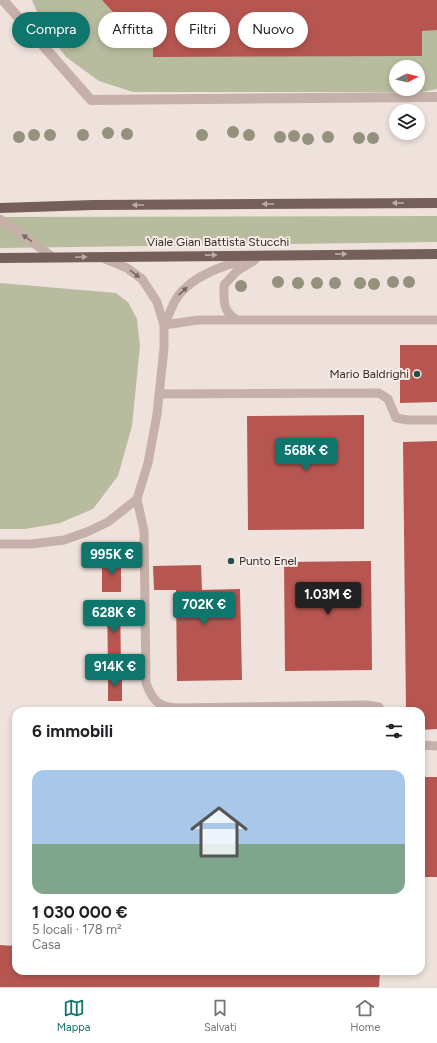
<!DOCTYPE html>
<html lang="it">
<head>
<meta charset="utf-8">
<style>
  body { margin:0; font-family:Figtree,sans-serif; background:#f6f6f6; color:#202124; height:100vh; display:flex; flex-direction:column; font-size:15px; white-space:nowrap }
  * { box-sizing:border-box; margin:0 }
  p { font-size:13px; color:#757577 }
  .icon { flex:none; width:22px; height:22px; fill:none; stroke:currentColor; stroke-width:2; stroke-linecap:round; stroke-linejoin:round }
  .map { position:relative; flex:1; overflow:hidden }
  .side { position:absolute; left:12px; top:707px; width:413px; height:268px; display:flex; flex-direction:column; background:#fff; border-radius:12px; box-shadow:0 2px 6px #0003 }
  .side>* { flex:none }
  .hud { position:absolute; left:12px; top:12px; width:413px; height:36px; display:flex; gap:8px }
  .needle { width:26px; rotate:83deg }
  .controls { position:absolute; left:389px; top:60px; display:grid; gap:8px }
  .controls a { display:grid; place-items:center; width:36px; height:36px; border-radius:50%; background:#fff; box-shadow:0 2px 6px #0003; font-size:20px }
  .price { position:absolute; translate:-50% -34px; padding:0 9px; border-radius:4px; background:#0f766e; color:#fff; font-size:13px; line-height:26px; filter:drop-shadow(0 1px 2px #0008) }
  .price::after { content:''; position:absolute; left:50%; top:24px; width:12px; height:9px; margin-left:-6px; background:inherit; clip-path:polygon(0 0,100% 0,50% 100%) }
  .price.selected { background:#222; color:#fff }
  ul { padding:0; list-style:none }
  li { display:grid; align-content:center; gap:8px; height:212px; padding:0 20px }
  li+li { border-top:1px solid #e0e0e0 }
  li span { display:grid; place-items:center; height:124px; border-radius:12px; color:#555 }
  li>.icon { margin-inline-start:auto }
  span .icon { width:72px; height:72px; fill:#fffc; stroke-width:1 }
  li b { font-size:17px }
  h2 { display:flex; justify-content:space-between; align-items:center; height:48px; padding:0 20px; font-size:17px }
  .tag { padding:0 14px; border-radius:18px; background:#fff; box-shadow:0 2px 6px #0003; font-size:14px; line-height:36px }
  .tag.selected { background:#0f766e; color:#fff }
  .menu { display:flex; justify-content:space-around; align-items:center; height:56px; border-top:1px solid #e0e0e0; background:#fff; font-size:11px; color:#757577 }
  .menu a { display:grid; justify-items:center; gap:2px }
  .menu .selected { color:#0f766e }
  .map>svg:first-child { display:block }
  .green { fill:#b8bc9e; fill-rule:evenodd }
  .building { fill:#b75651 }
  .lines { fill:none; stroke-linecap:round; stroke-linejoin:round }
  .service { stroke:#c5b1a9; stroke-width:9 }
  .pedestrian { stroke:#c5b1a9; stroke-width:10 }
  .primary { stroke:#745f5b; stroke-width:10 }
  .tree { fill:#94917d }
  .oneway { fill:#bcada9 }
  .oneway2 { fill:#756762 }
  .poi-dot { fill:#23504a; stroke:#f7ede8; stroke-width:1.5 }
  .labels { text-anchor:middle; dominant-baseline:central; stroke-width:4; stroke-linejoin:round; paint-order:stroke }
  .street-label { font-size:12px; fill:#342a28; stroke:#f7ede8 }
  .poi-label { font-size:12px; fill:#342a28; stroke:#f7ede8; text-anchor:end }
</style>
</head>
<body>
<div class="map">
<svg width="437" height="987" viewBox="0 0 437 987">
  <rect width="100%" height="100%" fill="#efe2dc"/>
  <path class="green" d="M32,0H437V89L422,92H133L99,81L66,57L42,24ZM396,67H418V89H396Z
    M437,216V242L0,248V217Z
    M0,283L116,293L128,302L137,319L140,346L132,426L118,476L93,509L60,523L25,529H0Z"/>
  <path class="building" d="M102,0H437V30L422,31V56L153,57V26H140L125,20L113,12Z
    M400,345H437V402L400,403Z
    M364,415V529L248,530L247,416Z
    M437,441V729L421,730V711H406L403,442Z
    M102,561H121V592H102Z
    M371,561L372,670L285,671L284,562Z
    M201,565L202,590L240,589L242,680L177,681L176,590H154L153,566Z
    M107,601H120L121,667H108Z
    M108,676H122V701H108Z
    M421,777H437V877H421Z
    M0,945L16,946V971H380L379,987H0Z"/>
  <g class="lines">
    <path class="service" d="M0,219L54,258
      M237,320C222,311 224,301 224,285L237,271L255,260
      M164,325L198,320H437
      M164,325C169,316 172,304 178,296C194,274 227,264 252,258
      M160,394L379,393L388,399L396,418L408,420H437
      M137,499L144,531L146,683C153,702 159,707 178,708L367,705L379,707L381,711
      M0,544H31L64,540L87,532L108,522L137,499L148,463L157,414L164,348V325L157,302L142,279L127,268L103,258
      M421,745L437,746"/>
    <path class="pedestrian" d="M3,0L91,100L437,97"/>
    <path class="primary" d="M0,208L93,205L437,203
      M0,258L437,254"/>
  </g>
  <g class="tree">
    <circle cx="233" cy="132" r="6"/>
    <circle cx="108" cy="133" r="6"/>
    <circle cx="127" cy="134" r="6"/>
    <circle cx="34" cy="135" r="6"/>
    <circle cx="50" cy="135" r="6"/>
    <circle cx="83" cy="135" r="6"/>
    <circle cx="202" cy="135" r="6"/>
    <circle cx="249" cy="135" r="6"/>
    <circle cx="294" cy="136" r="6"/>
    <circle cx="19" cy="137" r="6"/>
    <circle cx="280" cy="137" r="6"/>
    <circle cx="328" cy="137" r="6"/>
    <circle cx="359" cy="138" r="6"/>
    <circle cx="373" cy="138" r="6"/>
    <circle cx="308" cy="139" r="6"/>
    <circle cx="278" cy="282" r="6"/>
    <circle cx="393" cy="282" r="6"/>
    <circle cx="409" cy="282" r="6"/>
    <circle cx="298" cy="283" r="6"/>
    <circle cx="317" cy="283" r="6"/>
    <circle cx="335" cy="283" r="6"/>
    <circle cx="360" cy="283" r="6"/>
    <circle cx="374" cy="284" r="6"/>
    <circle cx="241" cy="286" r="6"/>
  </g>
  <defs><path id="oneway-solid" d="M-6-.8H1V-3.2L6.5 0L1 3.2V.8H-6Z"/></defs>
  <g class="oneway">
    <use href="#oneway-solid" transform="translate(398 203) rotate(180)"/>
    <use href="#oneway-solid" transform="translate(268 204) rotate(180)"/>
    <use href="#oneway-solid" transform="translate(138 205) rotate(180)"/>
    <use href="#oneway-solid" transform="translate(341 254)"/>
    <use href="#oneway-solid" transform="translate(211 255) rotate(-1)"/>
    <use href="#oneway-solid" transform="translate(81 257) rotate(-2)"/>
  </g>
  <g class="oneway2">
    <use href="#oneway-solid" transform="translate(27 238) rotate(-144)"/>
    <use href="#oneway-solid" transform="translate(135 274) rotate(37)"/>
    <use href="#oneway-solid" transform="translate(183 291) rotate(-43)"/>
  </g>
  <g class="poi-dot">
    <circle cx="417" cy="374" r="4"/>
    <circle cx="231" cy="561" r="4"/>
  </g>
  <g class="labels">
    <g class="street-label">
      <text x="218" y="242">Viale Gian Battista Stucchi</text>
    </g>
    <g class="poi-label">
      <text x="409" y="374">Mario Baldrighi</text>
      <text x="239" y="561" text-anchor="start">Punto Enel</text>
    </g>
  </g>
</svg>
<div class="controls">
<a><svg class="needle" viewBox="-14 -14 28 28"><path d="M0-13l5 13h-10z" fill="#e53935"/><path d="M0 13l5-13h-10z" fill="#757577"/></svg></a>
<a><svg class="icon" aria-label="layers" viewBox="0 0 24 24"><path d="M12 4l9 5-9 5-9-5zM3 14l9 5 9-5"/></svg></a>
</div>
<b class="price" style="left:306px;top:472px">568K €</b>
<b class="price" style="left:112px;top:576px">995K €</b>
<b class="price selected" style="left:328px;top:616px">1.03M €</b>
<b class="price" style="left:204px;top:626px">702K €</b>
<b class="price" style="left:114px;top:634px">628K €</b>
<b class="price" style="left:115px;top:688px">914K €</b>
<div class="hud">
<a class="tag selected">Compra</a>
<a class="tag">Affitta</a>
<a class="tag">Filtri</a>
<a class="tag">Nuovo</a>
</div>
<section class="side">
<h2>6 immobili<svg class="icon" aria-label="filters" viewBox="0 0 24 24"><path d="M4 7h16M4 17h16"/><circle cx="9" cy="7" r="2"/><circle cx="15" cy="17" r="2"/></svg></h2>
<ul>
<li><span style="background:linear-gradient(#a9c7e8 60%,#7fa58c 0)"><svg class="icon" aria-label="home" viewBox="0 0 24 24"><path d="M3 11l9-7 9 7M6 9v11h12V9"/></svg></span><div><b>1 030 000 €</b><p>5 locali · 178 m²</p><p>Casa</p></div></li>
</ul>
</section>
</div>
<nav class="menu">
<a class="selected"><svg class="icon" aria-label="map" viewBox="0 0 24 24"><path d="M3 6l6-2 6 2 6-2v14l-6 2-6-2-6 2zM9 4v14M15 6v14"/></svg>Mappa</a>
<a><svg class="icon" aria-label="saved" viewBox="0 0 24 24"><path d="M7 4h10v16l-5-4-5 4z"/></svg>Salvati</a>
<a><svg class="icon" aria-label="home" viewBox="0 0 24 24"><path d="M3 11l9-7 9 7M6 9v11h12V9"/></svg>Home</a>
</nav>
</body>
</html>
